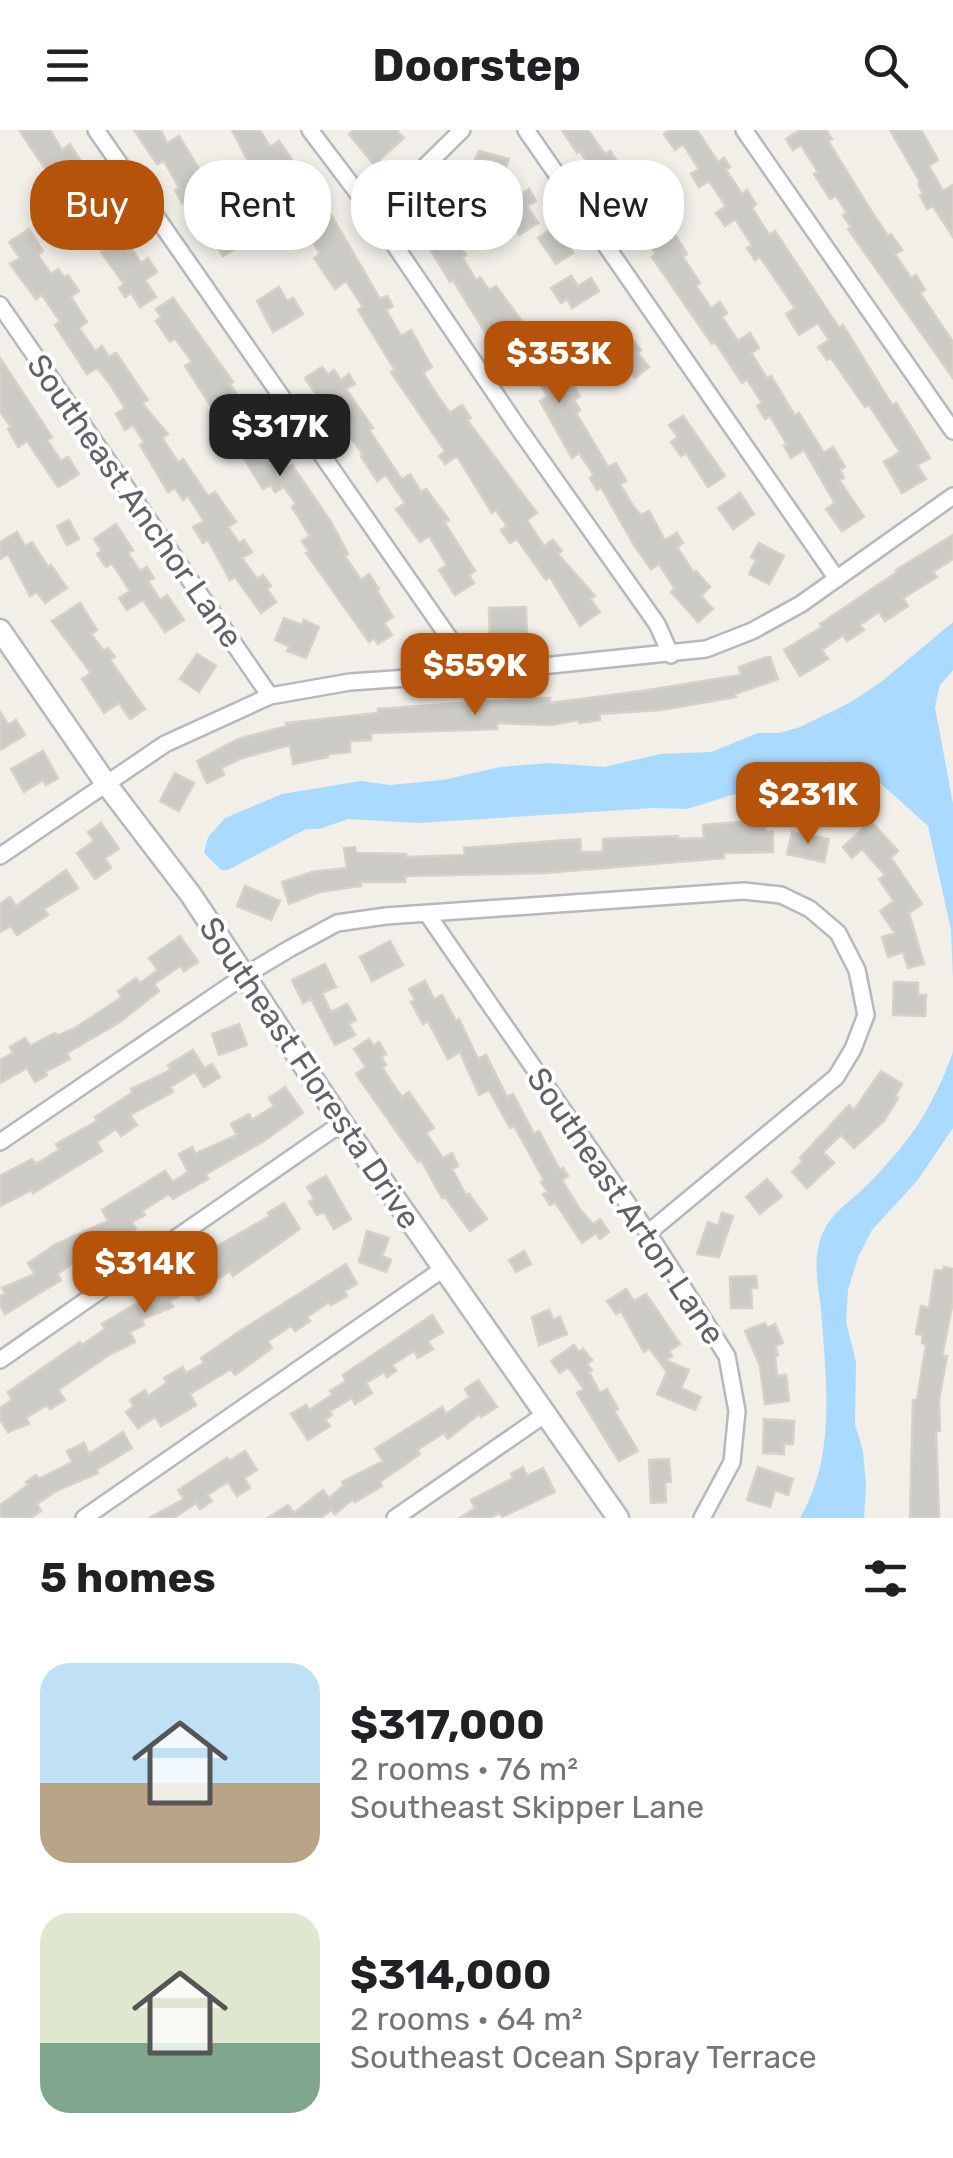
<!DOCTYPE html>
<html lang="en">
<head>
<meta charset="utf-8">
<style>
  body { margin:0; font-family:Rubik,sans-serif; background:#f6f6f6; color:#202124; height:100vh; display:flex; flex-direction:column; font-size:38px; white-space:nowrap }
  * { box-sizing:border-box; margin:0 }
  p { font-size:32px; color:#757577 }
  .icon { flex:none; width:55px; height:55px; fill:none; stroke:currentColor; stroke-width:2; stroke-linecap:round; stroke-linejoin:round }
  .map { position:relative; height:1388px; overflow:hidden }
  .drawer { display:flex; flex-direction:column; background:#fff; flex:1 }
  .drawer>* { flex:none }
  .guide { position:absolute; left:30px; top:30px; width:895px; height:90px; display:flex; gap:20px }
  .price { position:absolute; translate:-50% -85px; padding:0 22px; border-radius:20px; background:#b45309; color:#fff; font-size:32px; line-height:65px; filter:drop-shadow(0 2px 5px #0008) }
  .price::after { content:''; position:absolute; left:50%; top:60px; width:30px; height:22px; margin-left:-15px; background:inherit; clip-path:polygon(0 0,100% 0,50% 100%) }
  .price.on { background:#222; color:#fff }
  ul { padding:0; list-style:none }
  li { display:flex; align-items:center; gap:30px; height:250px; padding:0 40px }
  li span { display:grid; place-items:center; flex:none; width:280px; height:200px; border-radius:30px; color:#555 }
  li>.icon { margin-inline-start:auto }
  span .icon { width:120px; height:120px; fill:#fffc; stroke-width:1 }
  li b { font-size:42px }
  h2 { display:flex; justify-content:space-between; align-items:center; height:120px; padding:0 40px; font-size:42px }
  .pill { padding:0 35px; border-radius:40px; background:#fff; box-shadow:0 5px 15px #0003; font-size:35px; line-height:90px }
  .pill.on { background:#b45309; color:#fff }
  header { display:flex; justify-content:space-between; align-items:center; height:130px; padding:0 40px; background:#fff; font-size:45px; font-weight:700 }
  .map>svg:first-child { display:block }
  .water { fill:#aadaff }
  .building { fill:#cccac5; stroke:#d6d1c6; stroke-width:2.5 }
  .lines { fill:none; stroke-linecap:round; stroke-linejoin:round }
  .minor-casing { stroke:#b5b8bc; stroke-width:20 }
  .tertiary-casing { stroke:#b5b8bc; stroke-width:25 }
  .minor { stroke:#fff; stroke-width:15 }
  .tertiary { stroke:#fff; stroke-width:20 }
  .labels { text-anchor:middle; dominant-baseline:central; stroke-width:8; stroke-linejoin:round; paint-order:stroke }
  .street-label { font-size:32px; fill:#5f6368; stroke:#fff }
</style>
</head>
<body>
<header><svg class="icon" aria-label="menu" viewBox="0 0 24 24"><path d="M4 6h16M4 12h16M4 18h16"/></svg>Doorstep<svg class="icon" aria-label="search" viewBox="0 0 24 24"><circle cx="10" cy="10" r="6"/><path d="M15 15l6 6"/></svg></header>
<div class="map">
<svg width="953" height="1388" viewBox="0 0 953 1388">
  <rect width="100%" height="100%" fill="#f1efe8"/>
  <path class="water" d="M953,492V540L940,555L935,577L953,674V848L951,800L928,696L868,642L826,631L788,651L745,661L687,679L654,678L419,693L348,689L319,699H306L228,740H221L204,723L208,707L225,688L282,664L361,651L390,655L443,650L500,637L550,633L604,637L660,624L711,622L758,603H779L800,597L851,572L881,552Z
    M953,922V998L917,1051L872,1100L858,1127L848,1160L846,1192L856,1232L855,1294L863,1321L866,1357L864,1388H800C837,1324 826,1250 821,1180C819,1159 814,1140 818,1119C824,1086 846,1076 867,1055C883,1039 899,1021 912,1003C926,986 946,943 953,922Z"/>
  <path class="building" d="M19,0H50L62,20L70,14L80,30L74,34L101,73L107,70L128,102L123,105L141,133L148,128L157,142L145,150L156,167L140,177L131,163L125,167L119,158L124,154L101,122L105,119L98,108L100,107L69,57L61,62Z
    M134,0H161L167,13L179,6L202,44L208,41L217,56L213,59L248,111L223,126L204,96L209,93L193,67L182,73L175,60L179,58L164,31L157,34Z
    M232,0H260L270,17L279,11L302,44L293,50L324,87L330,83L380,169L387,166L393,176L386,180L401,206L411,200L432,237L423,243L437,265L450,283L462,275L471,288L467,290L537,383L527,390L544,416L553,410L562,421L558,424L595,466L590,469L600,482L580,496L550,447L546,450L517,409L510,413L501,400L507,396L496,380L492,383L457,326L445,334L439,326L445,321L391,242L395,240L358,180L363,177L346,151L335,159L314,128L320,124L292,77L288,80L267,50L270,48L258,30L250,35Z
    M354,0H396L404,8L374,35L349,4Z
    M562,0H588L605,24L610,21L625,42L621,45L627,53L622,56L634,73L641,68L658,99L661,97L669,110L676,106L687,124L683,127L700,153L696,156L711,178L720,172L727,183L722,187L738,211L750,203L759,218L751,223L767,248L771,246L795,286L799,283L824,323L833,317L845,337L840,340L844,348L839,350L864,387L842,401L826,379L835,373L804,320L791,328L784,316L787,314L770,286L765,289L757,276L762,273L747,249L742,253L715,212L712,214L652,127L656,124L640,100L635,104L580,21L577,23Z
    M670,0H697L718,32L724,28L730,37L726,40L742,64L747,60L756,74L752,78L769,105L775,101L839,198L843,195L892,275L896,273L914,302L930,328L917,335L926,349L902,363L884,332L900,322L869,275L865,277L831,228L827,230L818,217L829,210L818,193L799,205L786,184L795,178L760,127L755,130L747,118L752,115L735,89L725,96L716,83L726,76L709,51L699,57L691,44L699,39L683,14L675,20L664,4Z
    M800,0H826L832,9L828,11L870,79L888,106L891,104L902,120L895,124L911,148L916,145L925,160L920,163L953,212V248L848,99L851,97L843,85L847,83L836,66L830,69L814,44L818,42L801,15L793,20L786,9Z
    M890,0H921L928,12L938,30L929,36L943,61L953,55V107L933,76L927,79L920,65L923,64L918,54L920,52Z
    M479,21L509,29L498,56L485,50L481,59L469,54L473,45L469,43Z
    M529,59L536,71L527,76L538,93L519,105L501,76Z
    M435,63L445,78L437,83L466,125L462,127L476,150L480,147L489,160L496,156L526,197L523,199L537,222L545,217L566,254L571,251L580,266L574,270L580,280L576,283L608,337L616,333L626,351L620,354L633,376L641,385L649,381L665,410L677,403L683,413L677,417L694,443L696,441L710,457L701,466L713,479L698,492L671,462L675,459L659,434L651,439L634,415L601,357L597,360L590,348L594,345L579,323L572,328L540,271L547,266L534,243L519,251L511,237L520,232L504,208L493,215L453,150L450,152L407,81Z
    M555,96L573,123L556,134L538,108Z
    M29,99L43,121L38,125L51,144L58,139L64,147L68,145L79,161L71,167L87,192L79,198L95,221L102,216L109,227L116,223L148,270L142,273L168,304L162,308L178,332L183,329L208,366L215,362L236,392L228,397L239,413L244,410L252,422L242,428L257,449L263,445L271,456L267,459L276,472L261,483L235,447L230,450L208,410L203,413L193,397L204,391L188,366L183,370L175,358L168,362L140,315L144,312L133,295L125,300L116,284L125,278L110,254L97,238L87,244L55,195L60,191L42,165L36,169L10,134L20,128L9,112Z
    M571,146L578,156L591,148L599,161L572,178L567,169L561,173L551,158Z
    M279,157L287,171L293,168L303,184L273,202L257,171Z
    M173,168L233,252L230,254L260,300L266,296L275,309L270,312L285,339L292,335L331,392L348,424L345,426L361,450L369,444L379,459L377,461L393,487L384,493L392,505L378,514L374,508L369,512L306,423L309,422L302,411L310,406L292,377L296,374L284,357L275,362L271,355L263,359L234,313L241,309L226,286L220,290L185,236L192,232L175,208L170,212L156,191L161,187L156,179Z
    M632,209L641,220L638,223L649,237L635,248L630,242L625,245L618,236L623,232L616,222Z
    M0,228L52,307L47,310L61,331L68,327L79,344L58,357L27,311L18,317L8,299L11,297L0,281Z
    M322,237L328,244L334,240L341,250L349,244L355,254L346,259L373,298L369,300L402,350L410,344L421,362L426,359L449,390L444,392L475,441L469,445L474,453L455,465L439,440L447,435L429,406L420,412L396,379L405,373L386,345L377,351L361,326L363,325L330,276L326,279L305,248Z
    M683,286L725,346L708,357L686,323L681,326L671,312L678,307L669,295Z
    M740,363L754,384L733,399L718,378Z
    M69,390L79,409L67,415L57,396Z
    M116,394L133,420L128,423L140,441L147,437L154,448L148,451L160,470L167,465L184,490L165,502L143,470L127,480L119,468L130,461L112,433L106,437L97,424L102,421L94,409Z
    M17,402L25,416L32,412L48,437L51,435L67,458L45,473L37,462L30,466L8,424L0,429V412Z
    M953,405V429L933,442L937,447L903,468L908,476L885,491L879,482L860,495L864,500L847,511L843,505L822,520L828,529L800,546L784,520L822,497L820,494L897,442L896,440Z
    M759,413L784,426L769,454L749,444L756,430L751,427Z
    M80,473L97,500L91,504L104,521L108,518L115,527L110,530L145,579L130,589L119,573L104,583L82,549L91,543L52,491Z
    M526,477L527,508L490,510L489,478Z
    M284,488L302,495L304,490L319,497L306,528L287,521L289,516L275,510Z
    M197,524L216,536L199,562L180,549Z
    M766,527H770L778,549L735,564L736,567L660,580L599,584L600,590L579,593L578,590L551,595L497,593V599L371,603V610L350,611V622L328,624V627L293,634L290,615L242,628L221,638L224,645L207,653L197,631L238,609L287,596L286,593L378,583V579L519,569L550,568V573L642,561L741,545L739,537Z
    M0,582L8,595L16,590L25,605L0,620Z
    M43,621L58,648L46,655L43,650L24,662L11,639Z
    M175,643L194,653L179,681L160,671Z
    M765,690V702H773V722L724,723V728L545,743L405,746V752H360L361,756L319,762L289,774L282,752L312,742L347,738L344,718L355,717L356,723L406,724V727L465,725L464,718L580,709L581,722H603V709L678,706V709L704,708L703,695Z
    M871,691L898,721L891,728L922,774L909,783L924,834L908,838L903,822L888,827L882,807L895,803L880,781L894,771L879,749L885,745L862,719L852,728L843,717Z
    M101,693L119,719L105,728L111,738L95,749L77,723L94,711L88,702Z
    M792,702L829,709L824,732L787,724Z
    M66,740L78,758L44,779L48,785L17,805L11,796L0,802V774L10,767L16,776Z
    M245,756L280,771L271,790L237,776Z
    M180,806L198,832L184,841L180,836L154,854L159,861L120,892L67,923L70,929L45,942L47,945L35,952L27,938L0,953V930L13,923L10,917L25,908L30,916L55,903L57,906L75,898L122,867L118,861L136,848L140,853L158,840L149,828Z
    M390,811L403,835L372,851L360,827Z
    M325,834L336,857L322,863L331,882L347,874L356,890L349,894L355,905L335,915L311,869L303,873L292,850Z
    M425,851L434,869L442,865L456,891L459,889L478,929L486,925L507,967L513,964L534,1004L539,1001L560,1040L563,1038L568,1046L562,1050L579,1078L593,1094L600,1089L609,1102L600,1109L596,1103L582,1113L555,1072L550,1075L543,1064L548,1062L541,1052L544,1050L514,996L510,998L489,960L479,965L460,922L448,929L428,891L423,894L411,872L415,870L409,859Z
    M894,852L918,853V865H926L925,886L893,885Z
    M239,894L247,915L219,925L212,904Z
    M369,909L374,916L379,912L386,924L381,927L386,935L382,938L402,967L409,962L434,998L426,1003L443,1028L452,1023L458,1036L452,1039L466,1065L469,1064L487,1089L470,1101L445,1067L442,1068L421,1030L418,1032L356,944L366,937L354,919Z
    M193,920L204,938L212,934L220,947L204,957L195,942L170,957L173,962L130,985L137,995L121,1006L116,999L97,1012L102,1021L33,1063L32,1060L0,1076V1046L32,1029L36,1034L59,1020L56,1014L97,991L95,987L133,962L131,959L171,940L168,935Z
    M881,941L902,954L895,966L898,968L884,991L854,1018L841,1005L823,1022L834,1033L807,1058L792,1042L803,1031L800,1028L849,975L854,980Z
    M285,957L303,983L264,1011L206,1044L208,1049L173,1069L169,1064L142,1081L145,1085L132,1092L136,1099L111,1117L81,1132L80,1129L57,1144L61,1150L5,1184L0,1175V1166L5,1164L2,1158L35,1144L28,1133L56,1114L108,1091L102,1080L165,1041L173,1052L188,1042L179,1024L192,1017L195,1024L237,1005L231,994L249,984L252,990L274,976L269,968Z
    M326,1046L351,1089L334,1099L324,1082L317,1085L309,1072L314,1069L307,1057Z
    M767,1049L782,1066L760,1084L746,1067Z
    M284,1073L300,1099L233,1146L230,1141L207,1156L212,1162L198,1171L190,1160L170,1171L173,1177L141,1189L144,1195L130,1202L135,1212L109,1225L58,1260L65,1270L50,1279L47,1275L26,1288L29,1294L8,1302L0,1289V1278L12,1270L8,1262L80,1212L82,1215L105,1199L102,1194L181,1147L179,1143L214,1118L270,1086L268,1083Z
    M722,1083L733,1086L719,1127L697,1124L708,1092L718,1096Z
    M367,1101L389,1108L382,1126L391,1130L386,1142L359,1132Z
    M524,1121L531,1134L516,1142L509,1130Z
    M346,1134L357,1154L344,1161L347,1166L331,1175L329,1172L307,1187L310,1191L295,1201L291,1196L268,1211L272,1218L235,1245L231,1239L190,1264L196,1275L161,1296L155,1287L138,1298L126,1282L134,1276L130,1270L145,1260L148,1266L167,1253L164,1248L183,1237L186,1243L204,1233L201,1228L240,1201Z
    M944,1137L953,1139V1172L942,1226H947L939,1270L940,1301H936L939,1388H910L913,1270H917L926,1214L922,1213L923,1205L916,1204L921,1176L929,1178L935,1140L943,1141Z
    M756,1146L757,1158H751L752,1178H731L730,1147Z
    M626,1159L634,1171L646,1164L680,1214L669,1221L672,1226L665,1230L689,1240L681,1258L701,1267L695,1280L657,1264L667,1242L649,1218L644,1222L621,1181L616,1184L607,1171Z
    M549,1180L553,1190L560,1187L567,1204L539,1215L532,1187Z
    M432,1185L443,1202L428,1211L433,1219L418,1228L414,1221L392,1235L396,1241L387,1247L384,1242L366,1253L372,1263L355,1274L352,1268L330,1281L332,1285L325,1290L330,1296L308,1310L291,1284L306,1275L309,1280L332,1265L330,1261L346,1251L343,1245Z
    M765,1193L767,1198L775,1194L783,1213L775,1216L778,1225L775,1226L777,1246L786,1245L789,1271L765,1274L760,1236L745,1201Z
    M574,1215L579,1222L583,1219L592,1230L587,1234L592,1240L589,1242L600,1263L607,1259L618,1279L614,1281L638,1321L619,1331L577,1263L584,1259L568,1237L560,1243L551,1231Z
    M478,1250L497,1277L481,1287L479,1284L448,1309L444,1303L417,1320L420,1324L380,1352L382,1356L355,1372L353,1369L335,1384L331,1380L321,1388H268L288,1375L294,1383L323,1360L329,1368L344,1355L342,1352L383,1331L375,1319L442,1277L446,1284L470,1267L465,1259Z
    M764,1289L794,1291L793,1314H784V1324L763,1323Z
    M123,1302L132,1318L96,1340L98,1343L56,1361L37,1374L41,1381L30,1388H0V1375L28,1355L26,1352L36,1345L39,1349L72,1332L67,1321L84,1313L89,1324Z
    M245,1321L257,1340L244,1348L250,1358L237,1366L228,1352L207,1365L212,1371L200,1379L196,1373L174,1388H149L184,1369L178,1360L227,1328L229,1331Z
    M669,1329L671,1352H665L666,1372L651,1373L649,1330Z
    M523,1337L527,1346L543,1338L555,1362L502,1387L500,1383L490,1388H460L475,1378L471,1370L513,1348L511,1344Z
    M758,1337L793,1349L788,1365L775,1360L770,1377L747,1370Z"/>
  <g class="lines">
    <defs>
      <path id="minor" d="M96,0L452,512L465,544
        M310,0L375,86L517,296L657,494L671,525
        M526,0L837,449
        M744,0L953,301
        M375,86L462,0
        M0,175L270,566
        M0,726L165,614L270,566L350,552L465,544L706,519L752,501L801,474L953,366
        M428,785L648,1103L727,1226L737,1281L732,1332L702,1388
        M0,1012L244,846L289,819L337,793L386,786L744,761L781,765L810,779L838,803L857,840L866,885L853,919L836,947L648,1103
        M0,1230L342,993
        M84,1388L443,1139
        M395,1388L544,1285"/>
      <path id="tertiary" d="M0,500L107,655L191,765L342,993L618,1388"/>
    </defs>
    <use href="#minor" class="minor-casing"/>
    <use href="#tertiary" class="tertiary-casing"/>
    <use href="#minor" class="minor"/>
    <use href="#tertiary" class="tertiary"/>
  </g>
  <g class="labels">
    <g class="street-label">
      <text transform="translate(135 371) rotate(55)">Southeast Anchor Lane</text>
      <text transform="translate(310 943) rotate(56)">Southeast Floresta Drive</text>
      <text transform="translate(626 1076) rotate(56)">Southeast Arton Lane</text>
    </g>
  </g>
</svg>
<b class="price" style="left:559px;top:276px">$353K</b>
<b class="price on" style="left:280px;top:349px">$317K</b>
<b class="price" style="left:475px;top:588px">$559K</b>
<b class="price" style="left:808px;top:717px">$231K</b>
<b class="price" style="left:145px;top:1186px">$314K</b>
<div class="guide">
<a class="pill on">Buy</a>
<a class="pill">Rent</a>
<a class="pill">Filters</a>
<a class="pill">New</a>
</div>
</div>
<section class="drawer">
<h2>5 homes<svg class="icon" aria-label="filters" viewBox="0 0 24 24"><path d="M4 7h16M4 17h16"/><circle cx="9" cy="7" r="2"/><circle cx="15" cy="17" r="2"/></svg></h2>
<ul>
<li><span style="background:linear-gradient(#bfe0f5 60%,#b9a48a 0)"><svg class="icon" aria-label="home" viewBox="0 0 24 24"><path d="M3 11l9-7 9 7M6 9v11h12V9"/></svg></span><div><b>$317,000</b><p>2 rooms · 76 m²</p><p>Southeast Skipper Lane</p></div></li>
<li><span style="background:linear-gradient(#dfe7d0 65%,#7fa58c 0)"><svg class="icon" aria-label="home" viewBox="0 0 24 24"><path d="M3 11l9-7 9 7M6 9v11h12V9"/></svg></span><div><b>$314,000</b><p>2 rooms · 64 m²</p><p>Southeast Ocean Spray Terrace</p></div></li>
</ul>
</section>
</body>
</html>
